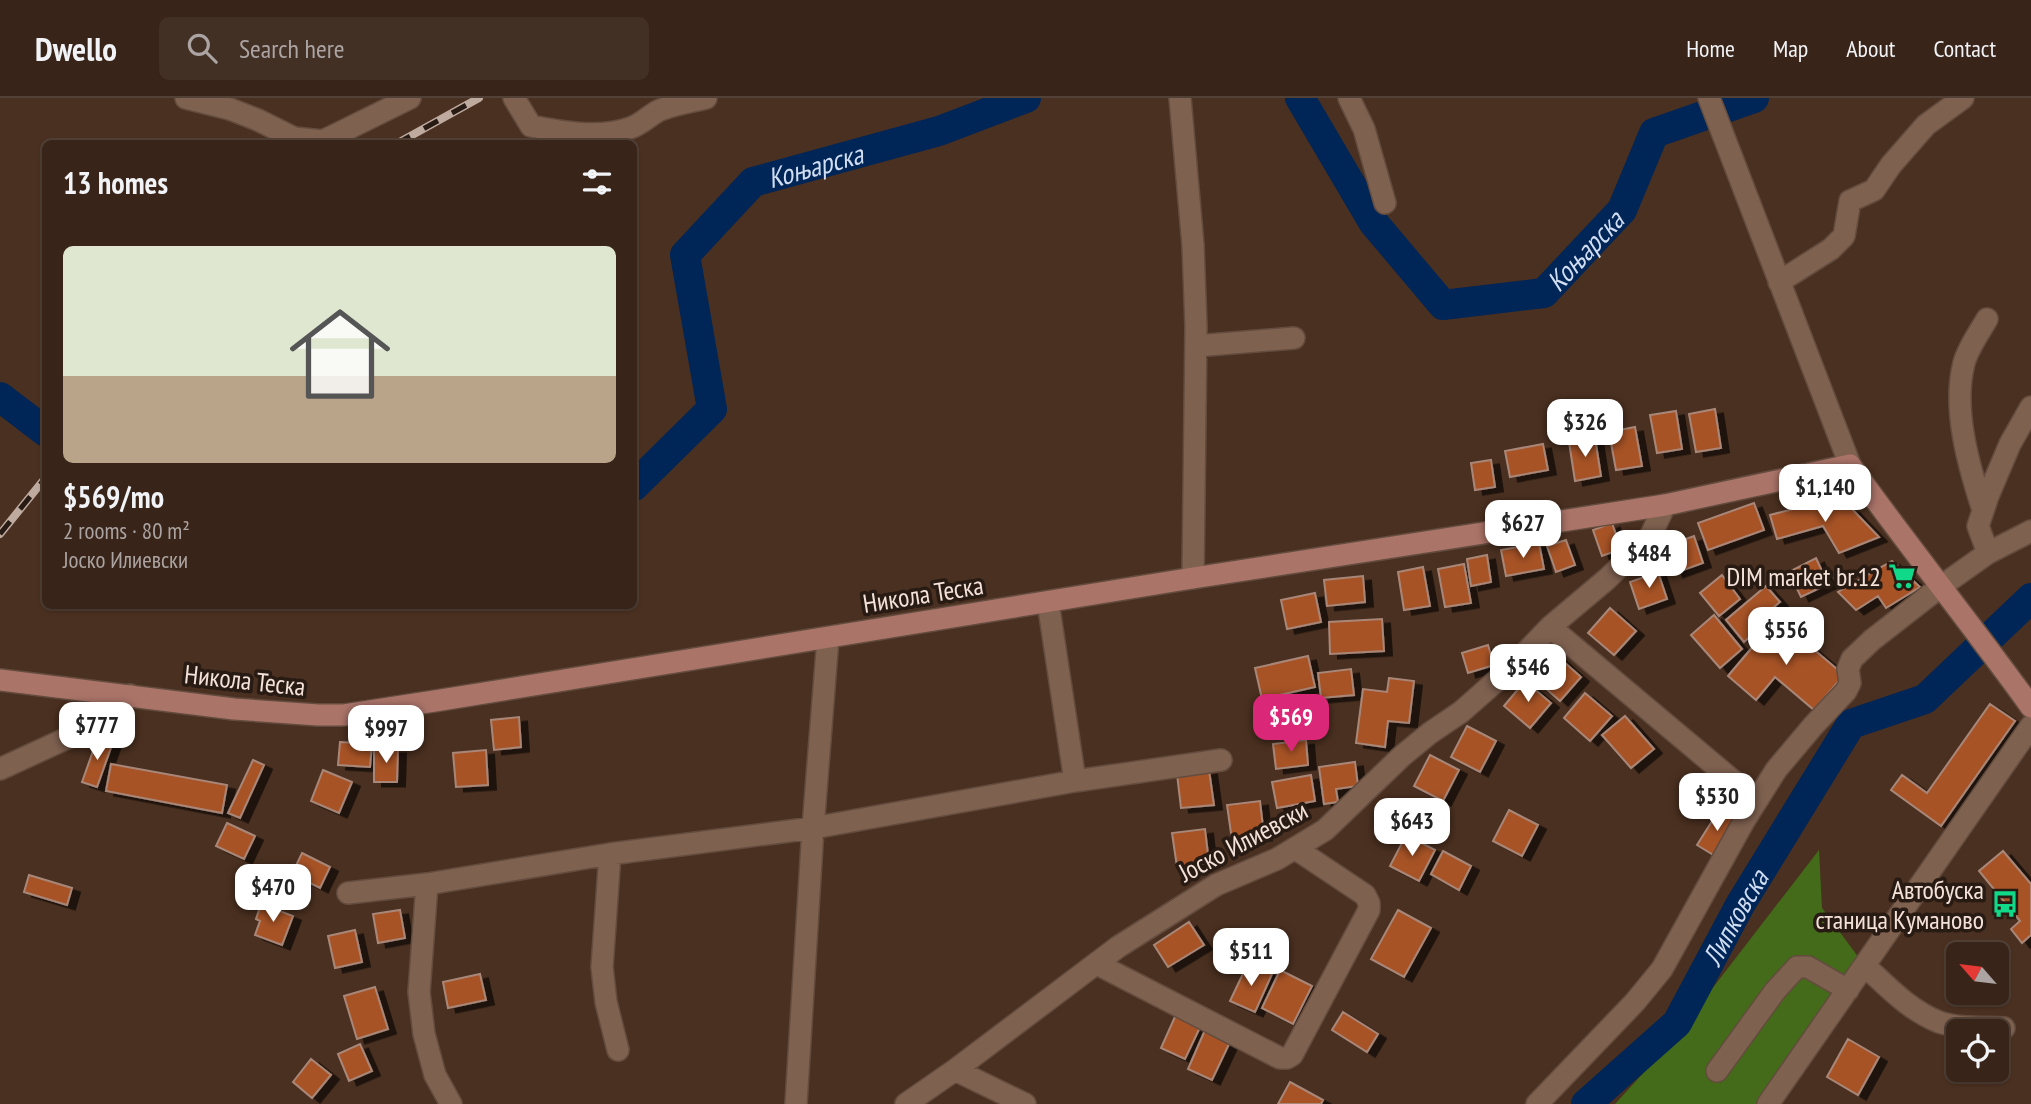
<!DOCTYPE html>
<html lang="en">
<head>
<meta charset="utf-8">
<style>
  body { margin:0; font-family:"PT Sans Narrow",sans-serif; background:#433025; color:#f1f3f6; height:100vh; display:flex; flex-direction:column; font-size:26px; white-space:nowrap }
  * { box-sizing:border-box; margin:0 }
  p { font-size:23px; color:#aba4a2 }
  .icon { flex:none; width:38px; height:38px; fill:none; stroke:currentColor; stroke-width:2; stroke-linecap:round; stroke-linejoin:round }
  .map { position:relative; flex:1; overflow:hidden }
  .details { position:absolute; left:42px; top:42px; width:595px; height:469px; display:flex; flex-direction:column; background:#382418; border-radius:10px; box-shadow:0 2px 5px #0004,0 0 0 2px #524137 }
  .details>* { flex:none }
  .needle { width:46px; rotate:298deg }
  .fabs { position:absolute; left:1946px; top:844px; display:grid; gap:14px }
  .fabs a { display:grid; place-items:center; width:63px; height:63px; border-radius:10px; background:#382418; box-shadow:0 2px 5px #0004,0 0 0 2px #524137; font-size:35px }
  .price { position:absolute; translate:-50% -60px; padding:0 16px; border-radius:14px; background:#fff; color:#222; font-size:23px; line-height:46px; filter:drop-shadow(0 2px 4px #0008) }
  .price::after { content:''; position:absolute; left:50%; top:42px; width:21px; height:16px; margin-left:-10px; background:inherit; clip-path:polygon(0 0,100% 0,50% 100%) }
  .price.current { background:#db2777; color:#fff }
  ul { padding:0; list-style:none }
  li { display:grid; align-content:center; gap:14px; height:371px; padding:0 21px }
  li+li { border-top:2px solid #524137 }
  li span { display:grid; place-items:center; height:217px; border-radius:10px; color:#555 }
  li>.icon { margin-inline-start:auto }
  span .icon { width:126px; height:126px; fill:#fffc; stroke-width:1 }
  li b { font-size:30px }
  h2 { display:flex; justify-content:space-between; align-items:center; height:84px; padding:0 21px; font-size:30px }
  header { display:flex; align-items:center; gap:42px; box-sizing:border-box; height:98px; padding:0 35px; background:#382418; border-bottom:2px solid #524137 }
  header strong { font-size:33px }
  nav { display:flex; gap:38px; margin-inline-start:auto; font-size:24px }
  .search { width:490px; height:63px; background:#433025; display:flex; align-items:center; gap:18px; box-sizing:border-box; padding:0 24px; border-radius:10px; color:#aba4a2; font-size:26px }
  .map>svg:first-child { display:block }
  .green { fill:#436b19 }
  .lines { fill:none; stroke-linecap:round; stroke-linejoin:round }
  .river { stroke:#002557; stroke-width:30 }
  .building { fill:#a75227; stroke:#a98778; stroke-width:2; filter:url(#shadow) }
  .minor-casing { stroke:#634c3e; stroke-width:24 }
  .major-casing { stroke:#634c3e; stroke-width:24 }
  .minor { stroke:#7f6150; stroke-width:21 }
  .major { stroke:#ab7469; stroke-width:21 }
  .rail-casing { stroke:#bfaa9f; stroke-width:8 }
  .rail { stroke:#281b14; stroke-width:5; stroke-dasharray:16; stroke-linecap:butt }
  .labels { text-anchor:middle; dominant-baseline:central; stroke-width:7; stroke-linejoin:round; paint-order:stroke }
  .poi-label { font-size:26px; fill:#f4e2d9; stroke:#281b14; text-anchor:end }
  .street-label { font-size:26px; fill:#f4e2d9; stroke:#281b14 }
  .water-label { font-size:28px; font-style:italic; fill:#d1def2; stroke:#281b14 }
</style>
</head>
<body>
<header>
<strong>Dwello</strong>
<div class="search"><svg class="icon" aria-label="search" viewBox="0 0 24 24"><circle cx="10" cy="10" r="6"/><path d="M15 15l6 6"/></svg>Search here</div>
<nav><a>Home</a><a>Map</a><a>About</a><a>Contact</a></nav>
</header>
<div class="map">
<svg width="2031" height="1006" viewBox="0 0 2031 1006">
  <defs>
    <filter id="shadow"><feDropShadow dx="8" dy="4.5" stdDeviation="0" flood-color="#0009"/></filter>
  </defs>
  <rect width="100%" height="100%" fill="#4a3020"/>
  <path class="green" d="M1819,752L1822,810L1865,868L1757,1006H1615L1668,948Z"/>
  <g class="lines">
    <g class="river">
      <path id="s1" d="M1300,0L1373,124L1443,207L1544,195L1622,112L1654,35L1754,0"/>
      <path d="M0,299L46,334"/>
      <path id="s2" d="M634,388L712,311L685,157L753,84L939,33L1026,0"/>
      <path id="s3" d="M1586,1006L1677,925L1740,807L1851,626L1925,601L2031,500"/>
    </g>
  </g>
  <path class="building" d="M1715,311L1721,350L1696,354L1689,316Z
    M1676,313L1682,351L1657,355L1650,317Z
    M1635,329L1642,368L1616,372L1609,334Z
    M1595,340L1601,378L1575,383L1569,344Z
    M1543,346L1548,372L1510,379L1505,353Z
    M1491,362L1495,389L1475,392L1471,365Z
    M1824,403L1851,410L1879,439L1839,455L1823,428L1777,441L1770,417Z
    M1754,405L1764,432L1708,452L1698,425Z
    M1612,425L1621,451L1602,458L1593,432Z
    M1694,438L1703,465L1675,475L1666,448Z
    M1566,442L1575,467L1556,474L1547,448Z
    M1539,445L1544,471L1506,478L1501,452Z
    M1487,457L1491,484L1471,488L1467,461Z
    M1816,460L1828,486L1801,499L1789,474Z
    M1892,463L1920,489L1886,510L1878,498L1856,512L1838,494Z
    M1464,466L1471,505L1445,509L1438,471Z
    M1423,469L1430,508L1404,512L1398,474Z
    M1658,474L1667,501L1639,511L1630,484Z
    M1722,477L1740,501L1719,518L1700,495Z
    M1363,478L1365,504L1327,508L1324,482Z
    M1766,488L1780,504L1758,522L1763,527L1744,544L1726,522Z
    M1315,495L1321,524L1287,531L1281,502Z
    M1610,510L1636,533L1614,557L1588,535Z
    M1714,517L1742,551L1720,570L1691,537Z
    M1777,520L1844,577L1814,612L1775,579L1756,602L1728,578Z
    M1382,521L1384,553L1330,556L1329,524Z
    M1488,547L1494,567L1468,575L1462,555Z
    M1555,556L1581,579L1560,603L1534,580Z
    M1308,558L1315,589L1262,601L1255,570Z
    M1351,571L1354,597L1321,600L1318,575Z
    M1389,580L1414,583L1409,625L1388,623L1385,649L1356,645L1363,591L1387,594Z
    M1525,583L1551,605L1530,630L1504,608Z
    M1585,595L1612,618L1590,643L1564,620Z
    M1990,606L2015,623L1941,728L1891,692L1902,677L1927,695Z
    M1625,618L1654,651L1631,670L1602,637Z
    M519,619L521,649L494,652L491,622Z
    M1467,628L1496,643L1480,674L1451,659Z
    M98,639L113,644L97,689L82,684Z
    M1306,642L1308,667L1276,671L1273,646Z
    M340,644L372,646L370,669L338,667Z
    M374,651H398L397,684H374Z
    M486,652L488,687L456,689L453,655Z
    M1430,657L1459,672L1443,703L1414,688Z
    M253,662L264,667L240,720L228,715Z
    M1355,664L1358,688L1336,691L1338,704L1324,706L1319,669Z
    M111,666L227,687L222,715L106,693Z
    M323,672L352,684L339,715L311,703Z
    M1209,672L1214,707L1181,710L1177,676Z
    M1311,677L1315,703L1277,710L1272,684Z
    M1260,703L1264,738L1232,742L1227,707Z
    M1509,712L1538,727L1522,758L1493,743Z
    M1719,712L1737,723L1715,758L1697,747Z
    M227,725L255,738L244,761L216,748Z
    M1205,731L1209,765L1177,769L1172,735Z
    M1406,737L1435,752L1419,783L1390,768Z
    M1443,753L1471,768L1459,792L1431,776Z
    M2003,753L2031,786V837L2022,845L2011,831L2020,823L1979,773Z
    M302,755L330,769L320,790L292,776Z
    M29,777L72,790L67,807L24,794Z
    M261,806L293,818L282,847L255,837L260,823L256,821Z
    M400,812L405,840L378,845L373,816Z
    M1398,812L1431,830L1404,879L1371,861Z
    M1189,824L1204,847L1168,869L1154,847Z
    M355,832L362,864L335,870L328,838Z
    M1248,865L1272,876L1255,914L1230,903Z
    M1280,872L1312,888L1293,926L1262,910Z
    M480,876L486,902L448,910L443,884Z
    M375,889L388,931L357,941L344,898Z
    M1178,912L1203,923L1185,961L1161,950Z
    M1343,914L1378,936L1367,954L1332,932Z
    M1205,932L1230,944L1212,982L1188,971Z
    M1848,941L1879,959L1858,997L1827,979Z
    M360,946L372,973L349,983L338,956Z
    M311,961L331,977L312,1000L293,984Z
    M1290,984L1323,1002L1321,1006H1278Z"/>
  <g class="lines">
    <defs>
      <path id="minor" d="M186,0L230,11L258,22L294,40L323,43L410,0
        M514,0L531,28C561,34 600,41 630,30C640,27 649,18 658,13C673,6 690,4 706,0
        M1180,0L1193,147L1196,229L1193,480
        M1349,0L1364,31L1385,105
        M1709,0L1850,367
        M1779,184L1831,151L1844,138L1850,103L1874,92L1891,67L1926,27L1963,0
        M1196,248L1294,240
        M1983,412C1969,369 1952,311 1964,265C1968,250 1979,235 1987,221
        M1988,455L1978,428L1988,398L2010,346L2031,309
        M1048,504L1075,683
        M1550,529L1756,702
        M0,671L87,631L111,616L130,597
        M610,756L602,869L606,904L618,952
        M427,786L419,894L424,936L435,977L451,1006
        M348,795L427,786L610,756L813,730L1075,683L1221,662
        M1097,866L1280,960H1287L1292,957L1369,812V805L1365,797L1296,751
        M1865,868C1888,889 1909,912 1939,924C1959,931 1984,929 2004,930
        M955,972L1025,1006
        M1717,973L1775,893L1797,869H1808L1848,892
        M796,1006L813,730L828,540
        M906,1006L955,972L1118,849L1216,787L1277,761L1325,732L1402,658L1430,635L1461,614L1511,570L1550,529L1607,481L1638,451L1650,439L1665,407
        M1537,1006L1635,904L1662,871L1744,723L1776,672L1813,628L1846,593L1850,585L1848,571L1852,561L1872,542L1940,489L1988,455L2031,433
        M1768,1006L2031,628"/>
      <path id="major" d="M0,582L234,611L318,617H344L441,602L1193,480L1665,407L1850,367C1909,449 1972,527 2031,609"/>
    </defs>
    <use href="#minor" class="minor-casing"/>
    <use href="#major" class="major-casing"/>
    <use href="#minor" class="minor"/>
    <use href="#major" class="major"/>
    <defs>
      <path id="rail" d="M396,46L479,0
        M0,436L46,379"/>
    </defs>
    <use href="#rail" class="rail-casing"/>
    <use href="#rail" class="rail"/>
  </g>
  <defs>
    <symbol id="supermarket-bare" viewBox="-9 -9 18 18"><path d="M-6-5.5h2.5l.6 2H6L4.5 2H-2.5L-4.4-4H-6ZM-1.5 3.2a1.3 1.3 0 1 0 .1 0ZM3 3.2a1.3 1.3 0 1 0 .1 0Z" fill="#11d98a" stroke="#281b14" stroke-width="2.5" paint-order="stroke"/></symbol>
    <symbol id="bus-bare" viewBox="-9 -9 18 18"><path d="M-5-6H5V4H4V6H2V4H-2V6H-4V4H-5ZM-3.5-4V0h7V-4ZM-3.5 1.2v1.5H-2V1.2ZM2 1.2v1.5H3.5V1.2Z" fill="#11d98a" stroke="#281b14" stroke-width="2.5" paint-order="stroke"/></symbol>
  </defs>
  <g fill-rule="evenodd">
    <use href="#supermarket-bare" x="1883" y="459" width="38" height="38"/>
    <use href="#bus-bare" x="1986" y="787" width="38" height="38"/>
  </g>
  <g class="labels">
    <g class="poi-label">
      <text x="1881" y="478">DIM market br.12</text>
      <text x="1984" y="791">Автобуска<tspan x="1984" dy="30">станица Куманово</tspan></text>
    </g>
    <g class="street-label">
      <text transform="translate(923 496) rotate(-9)">Никола Теска</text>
      <text transform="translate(245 582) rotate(6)">Никола Теска</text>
      <text transform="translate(1243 743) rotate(-28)">Јоско Илиевски</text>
    </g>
    <g class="water-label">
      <text stroke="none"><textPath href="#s2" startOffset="430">Коњарска</textPath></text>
      <text stroke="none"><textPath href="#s1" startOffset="413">Коњарска</textPath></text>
      <text stroke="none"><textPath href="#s3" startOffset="242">Липковска</textPath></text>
    </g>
  </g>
</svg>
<div class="fabs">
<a><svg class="needle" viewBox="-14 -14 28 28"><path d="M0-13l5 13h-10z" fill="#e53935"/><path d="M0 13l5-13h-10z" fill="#aba4a2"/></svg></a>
<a><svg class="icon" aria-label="locate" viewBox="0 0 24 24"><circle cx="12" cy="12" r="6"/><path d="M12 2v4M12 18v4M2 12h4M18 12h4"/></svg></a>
</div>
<b class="price" style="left:1585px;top:361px">$326</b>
<b class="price" style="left:1825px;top:426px">$1,140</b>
<b class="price" style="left:1523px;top:462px">$627</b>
<b class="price" style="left:1649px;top:492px">$484</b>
<b class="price" style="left:1786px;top:569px">$556</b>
<b class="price" style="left:1528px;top:606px">$546</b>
<b class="price current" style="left:1291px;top:656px">$569</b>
<b class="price" style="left:97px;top:664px">$777</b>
<b class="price" style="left:386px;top:667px">$997</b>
<b class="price" style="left:1717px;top:735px">$530</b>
<b class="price" style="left:1412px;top:760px">$643</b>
<b class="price" style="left:273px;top:826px">$470</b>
<b class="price" style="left:1251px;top:890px">$511</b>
<section class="details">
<h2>13 homes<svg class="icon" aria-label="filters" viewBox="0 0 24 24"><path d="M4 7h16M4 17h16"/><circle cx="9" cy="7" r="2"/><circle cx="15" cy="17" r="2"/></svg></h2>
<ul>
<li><span style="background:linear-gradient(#dfe7d0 60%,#b9a48a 0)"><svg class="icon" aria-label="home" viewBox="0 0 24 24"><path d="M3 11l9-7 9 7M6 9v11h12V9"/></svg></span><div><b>$569/mo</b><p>2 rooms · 80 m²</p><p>Јоско Илиевски</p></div></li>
</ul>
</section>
</div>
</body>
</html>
